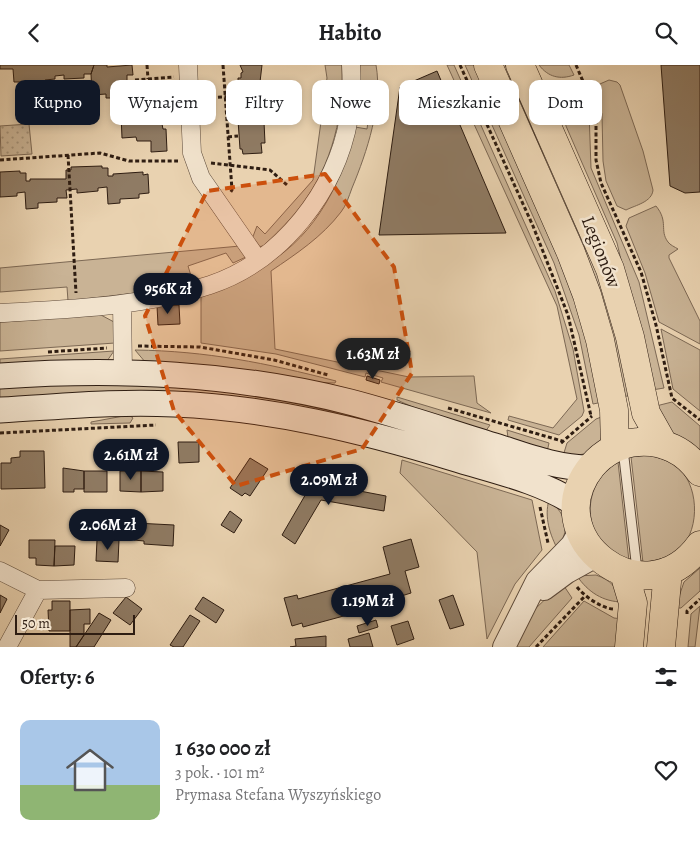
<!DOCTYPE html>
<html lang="pl">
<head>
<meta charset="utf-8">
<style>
  body { margin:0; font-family:Alegreya,serif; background:#f2f2f2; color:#202124; height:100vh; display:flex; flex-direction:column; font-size:19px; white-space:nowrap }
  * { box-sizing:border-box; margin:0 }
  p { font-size:16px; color:#757577 }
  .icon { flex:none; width:28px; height:28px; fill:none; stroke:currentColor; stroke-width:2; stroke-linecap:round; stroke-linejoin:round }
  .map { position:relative; height:582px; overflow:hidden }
  .drawer { display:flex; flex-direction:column; background:#fff; flex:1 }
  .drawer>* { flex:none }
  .top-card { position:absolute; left:15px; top:15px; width:670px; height:45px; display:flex; gap:10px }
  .scale { position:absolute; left:15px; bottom:12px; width:120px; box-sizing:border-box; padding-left:5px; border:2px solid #2e1d12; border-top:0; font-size:14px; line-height:18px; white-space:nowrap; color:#2e1d12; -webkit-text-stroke:4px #f1e2cc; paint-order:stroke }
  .price { position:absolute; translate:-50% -42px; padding:0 11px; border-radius:18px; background:#111827; color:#fff; font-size:16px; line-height:32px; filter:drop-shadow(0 1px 2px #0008) }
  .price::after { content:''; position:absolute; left:50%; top:30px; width:15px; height:11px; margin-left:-8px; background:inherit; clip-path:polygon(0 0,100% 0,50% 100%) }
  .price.active { background:#222; color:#fff }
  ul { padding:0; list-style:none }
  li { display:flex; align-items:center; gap:15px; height:125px; padding:0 20px }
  li span { display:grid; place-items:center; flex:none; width:140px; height:100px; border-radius:10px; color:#555 }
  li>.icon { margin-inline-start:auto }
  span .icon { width:60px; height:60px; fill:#fffc; stroke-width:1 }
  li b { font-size:21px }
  h2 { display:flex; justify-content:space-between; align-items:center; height:60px; padding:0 20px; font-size:21px }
  .tag { padding:0 18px; border-radius:10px; background:#fff; box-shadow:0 2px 8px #0003; font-size:18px; line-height:45px }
  .tag.active { background:#111827; color:#fff }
  header { display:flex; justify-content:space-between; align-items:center; height:65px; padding:0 20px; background:#fff; font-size:22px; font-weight:700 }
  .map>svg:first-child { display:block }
  .green { fill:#c9b395; stroke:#7c6854 }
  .park { fill:url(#park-dots); stroke:#7c6854 }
  .building { fill:#8f7b64; stroke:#2e1d12 }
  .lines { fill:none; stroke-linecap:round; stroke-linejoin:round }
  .service-casing { stroke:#5d4a3a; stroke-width:11 }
  .minor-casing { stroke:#5d4a3a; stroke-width:19 }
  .tertiary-casing { stroke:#5d4a3a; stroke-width:24 }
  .secondary-casing { stroke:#2e1d12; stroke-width:27 }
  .trunk-casing { stroke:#2e1d12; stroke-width:29 }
  .path { stroke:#2e1d12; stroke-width:3; stroke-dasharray:4 2.5; stroke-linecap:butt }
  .service { stroke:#f1e2cc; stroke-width:9 }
  .minor { stroke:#f1e2cc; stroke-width:18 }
  .tertiary { stroke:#f1e2cc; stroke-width:22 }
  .secondary { stroke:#f1e2cc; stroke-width:25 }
  .trunk { stroke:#e9d2b0; stroke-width:28 }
  .marked { fill:#cc500d; fill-opacity:0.2; stroke:#cc500d; stroke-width:4; stroke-dasharray:10 6; stroke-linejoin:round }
  .labels { text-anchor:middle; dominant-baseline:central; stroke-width:5; stroke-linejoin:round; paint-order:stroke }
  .street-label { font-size:19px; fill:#2e1d12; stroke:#f1e2cc }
</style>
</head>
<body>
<header><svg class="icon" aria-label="back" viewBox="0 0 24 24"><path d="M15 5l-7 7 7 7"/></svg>Habito<svg class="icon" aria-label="search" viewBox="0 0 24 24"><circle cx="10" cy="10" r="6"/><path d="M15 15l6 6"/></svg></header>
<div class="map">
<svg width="700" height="582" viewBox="0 0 700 582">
  <defs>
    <pattern id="park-dots" width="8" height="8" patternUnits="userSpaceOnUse" patternTransform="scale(1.25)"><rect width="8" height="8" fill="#c9b395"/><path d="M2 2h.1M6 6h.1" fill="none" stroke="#a49178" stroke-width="1.8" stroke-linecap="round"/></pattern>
  </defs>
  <rect width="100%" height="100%" fill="#e9d2b0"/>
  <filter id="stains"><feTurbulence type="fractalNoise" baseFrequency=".004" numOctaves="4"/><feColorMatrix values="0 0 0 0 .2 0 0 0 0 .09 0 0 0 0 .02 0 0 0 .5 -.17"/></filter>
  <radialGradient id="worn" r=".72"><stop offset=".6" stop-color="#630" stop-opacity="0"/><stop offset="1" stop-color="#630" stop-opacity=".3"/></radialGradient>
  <path class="green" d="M325,0H342V19H330L327,49L337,50L339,52C328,109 305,143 263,181L257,182L252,174L257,161L265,169L313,115L327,13Z
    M359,0H376C383,39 367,87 352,123C349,131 346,141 341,147C322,172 296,189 271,206L275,284L409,312L474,311L477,338L491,348L381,317L383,313L366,308L365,312L276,289L201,278V229C223,219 247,211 268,198C316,170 344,114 355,62L367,64L373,20L360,19Z
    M447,0H454L555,226L573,284L584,346L582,351L559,370L508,355L509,351L553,363L577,334L557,241Z
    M465,0H476L573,219L603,337L593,339L579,270L554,198Z
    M505,0H510L599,201L633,330L622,332L544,92Z
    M539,0H569L574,10C560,15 548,12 539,0Z
    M609,15L617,17L620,20L643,86L653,125C652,137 636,140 626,145L617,141L606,116L603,96L602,49L593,22Z
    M581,27L589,47L591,103L639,217L664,323L652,325L617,178L566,61C563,47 568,34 581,27Z
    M656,141C669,157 659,165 668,177C670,180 675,182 678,184L669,190V193L700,256V279L659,257L645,208L626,161L629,153Z
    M240,181L246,192L233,198L226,188L188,201L192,214L135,228L68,236L67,222L0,227V203Z
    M101,250L114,257L115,278L0,286V257Z
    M661,264L700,285V346L673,324Z
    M135,285C207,286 266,298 336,316L335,318L301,317L146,298Z
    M114,286L107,296L0,304V294Z
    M172,318L327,341L540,404L366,359L0,336V321Z
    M397,332L490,360L485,367L451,359L397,335Z
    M672,337L700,361V388L668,366L656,341Z
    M129,350L133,353L130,358L91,359V357Z
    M604,351C604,382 595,391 563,391L567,378L596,354Z
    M507,365L549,378L547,387L508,373Z
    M648,390C660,393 671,396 680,404C700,425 700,469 676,488C668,494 653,495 643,498L631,392Z
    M402,395L532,435L542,485L515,519L487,574L477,487L400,408Z
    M618,397L629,496C619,491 608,487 601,477C581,450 590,413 618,397Z
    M549,435C568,451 569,465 558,485C550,470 544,452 549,435Z
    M700,503V526L681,543H675L684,517Z
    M596,510C611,515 617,523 623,537C603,537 588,527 577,511Z
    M562,518L572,533L529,582H515L532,547Z
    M584,536L614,553L623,554L620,582H543Z
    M700,541L695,582H688L691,549Z"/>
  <path class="park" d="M29,59L32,89L1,91L0,61Z"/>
  <path class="building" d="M0,0H94L91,9H84V13L64,14V10L55,11V14L45,15V19L24,20V17H14L13,4H0Z
    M94,0H107V2L132,0L133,10H127V17H131L132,22H135L136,45L140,44V40L163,39L164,55H157V59H162L163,64H166L167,86L151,87V76H137L136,72L122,73L121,49H125V44L122,45L121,33H106V29L92,30L91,9Z
    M240,0H262L260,17L265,16L266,38H261L262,49H259V57H264L265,78H261L262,88L243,89L242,84H240L238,55L241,54L240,48H244L243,44H239L238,13H241V8L243,7Z
    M661,0H700V127L685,128L670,121Z
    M437,6L506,168L379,170L400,22Z
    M102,101V103H108V111H113V109L143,107V110L148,109L149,128L139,129V133L120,134V138L108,139L107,122L98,123V126L77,128V124L66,125L67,133H57V137L38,138V143L26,144L25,127L17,128V131L0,132V107L20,106V108H26V116H30V114H66V105H71V102Z
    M179,240L180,259L158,260L157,241Z
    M367,311L380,315L379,319L366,315Z
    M178,377H199V397L179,398Z
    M20,386H44L45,423L1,424V398H11V393L20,392Z
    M250,393L268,404L250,431L245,428L242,431L230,423Z
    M63,403L84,406V424H74V427H63Z
    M84,406H107V427H84Z
    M120,406H141V427L120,426Z
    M141,406L163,407V426L141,427Z
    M323,419L386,431L384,446L321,435L295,479L282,470L307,427Z
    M230,446L242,455L234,468L221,460Z
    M135,458L174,460L173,481L144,479V476L134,475Z
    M0,460L9,465L0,481Z
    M411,474L419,502L405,506L411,528L398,532L399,536L303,562L302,558L292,561L284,533L297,530L298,534L390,509L383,482Z
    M29,475H55L54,501L36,500V493H29Z
    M97,475H119L118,497L96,496Z
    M55,481H75L74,500L54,501Z
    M0,530L7,534L0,548Z
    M453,530L464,560L450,564L439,535Z
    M126,532L142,544L130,560L113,548Z
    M203,532L224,545L216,558L195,544Z
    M52,536H70V566H49L48,545H52Z
    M90,544V559H84V570L76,582H70V545Z
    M99,548L111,555L94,582H76Z
    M190,550L200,556L183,582H174L170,580Z
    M376,555L378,562L359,568L357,561Z
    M408,556L414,574L397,580L391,561Z
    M369,568L373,582H350L348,574Z
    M326,571V582H290L296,581L295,574Z"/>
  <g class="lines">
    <defs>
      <path id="service" d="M623,384L637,505"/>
      <path id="minor" d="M188,0L192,88L201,113L258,195
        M122,239L123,307
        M0,248C70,244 142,242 210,220C282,196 336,126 349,53C352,36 352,18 351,0
        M0,506L38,525L126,523
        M7,582L38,525"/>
      <path id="tertiary" d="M544,524L567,507L596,491
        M504,582L537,516L572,480L580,466"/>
      <path id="secondary" d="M0,311C119,303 234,308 350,337C400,350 449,367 498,382C529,392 558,403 590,403
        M0,345C58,342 116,336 174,339C270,343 361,365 453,393C495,406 539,415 576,439"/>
      <path id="trunk" d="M488,0L571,188L587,230L600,275L614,345L615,383
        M520,0L610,204L630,272L646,348L664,380
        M700,407C686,386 663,375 638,377C620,378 603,388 592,401C534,472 645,557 700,480
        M624,508L633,538L629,582
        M661,582L668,506"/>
    </defs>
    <use href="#service" class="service-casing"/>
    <use href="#minor" class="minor-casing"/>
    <use href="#tertiary" class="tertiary-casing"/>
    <use href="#secondary" class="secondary-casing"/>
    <use href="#trunk" class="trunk-casing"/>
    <path class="path" d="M147,0L148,14
      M223,0L232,125L230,128
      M460,0L533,161L568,250L591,351
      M576,0L596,47V95L601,118L641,207L656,260L672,333L700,355
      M135,15L174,12
      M205,33L237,31
      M228,72L238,71
      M68,90L76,228
      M0,95L100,88L129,96H178
      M211,98L270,105L287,120
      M138,281L200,282L274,295L328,310
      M48,287L107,283
      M448,343L562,376
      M0,368L156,360
      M561,378L592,351
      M540,442L548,478
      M577,522C584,531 601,543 613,544
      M687,549V546L700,534
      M536,582L585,531"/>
    <use href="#service" class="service"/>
    <use href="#minor" class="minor"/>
    <use href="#tertiary" class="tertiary"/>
    <use href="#secondary" class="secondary"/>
    <use href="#trunk" class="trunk"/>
  </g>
  <path class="marked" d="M325,109L394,202L412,308L362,384L236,421L174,346L145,251L207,126Z"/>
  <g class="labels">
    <g class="street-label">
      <text transform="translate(601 187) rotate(68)">Legionów</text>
    </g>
  </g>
  <rect width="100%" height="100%" filter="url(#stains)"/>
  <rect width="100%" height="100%" fill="url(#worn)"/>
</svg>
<div class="scale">50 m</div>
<b class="price" style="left:168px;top:250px">956K zł</b>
<b class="price active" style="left:373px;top:315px">1.63M zł</b>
<b class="price" style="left:131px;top:416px">2.61M zł</b>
<b class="price" style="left:329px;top:441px">2.09M zł</b>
<b class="price" style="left:108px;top:486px">2.06M zł</b>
<b class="price" style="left:368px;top:562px">1.19M zł</b>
<div class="top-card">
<a class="tag active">Kupno</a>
<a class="tag">Wynajem</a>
<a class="tag">Filtry</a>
<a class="tag">Nowe</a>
<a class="tag">Mieszkanie</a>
<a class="tag">Dom</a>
</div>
</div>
<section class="drawer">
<h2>Oferty: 6<svg class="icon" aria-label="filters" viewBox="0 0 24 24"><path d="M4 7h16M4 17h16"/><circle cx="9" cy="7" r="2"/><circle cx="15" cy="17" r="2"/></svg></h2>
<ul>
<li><span style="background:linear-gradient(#a9c7e8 65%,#8fb573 0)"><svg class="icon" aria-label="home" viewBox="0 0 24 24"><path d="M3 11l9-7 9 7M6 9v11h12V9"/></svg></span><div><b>1 630 000 zł</b><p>3 pok. · 101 m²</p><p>Prymasa Stefana Wyszyńskiego</p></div><svg class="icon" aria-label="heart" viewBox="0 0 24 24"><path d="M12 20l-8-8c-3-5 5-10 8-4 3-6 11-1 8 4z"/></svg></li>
</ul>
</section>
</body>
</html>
